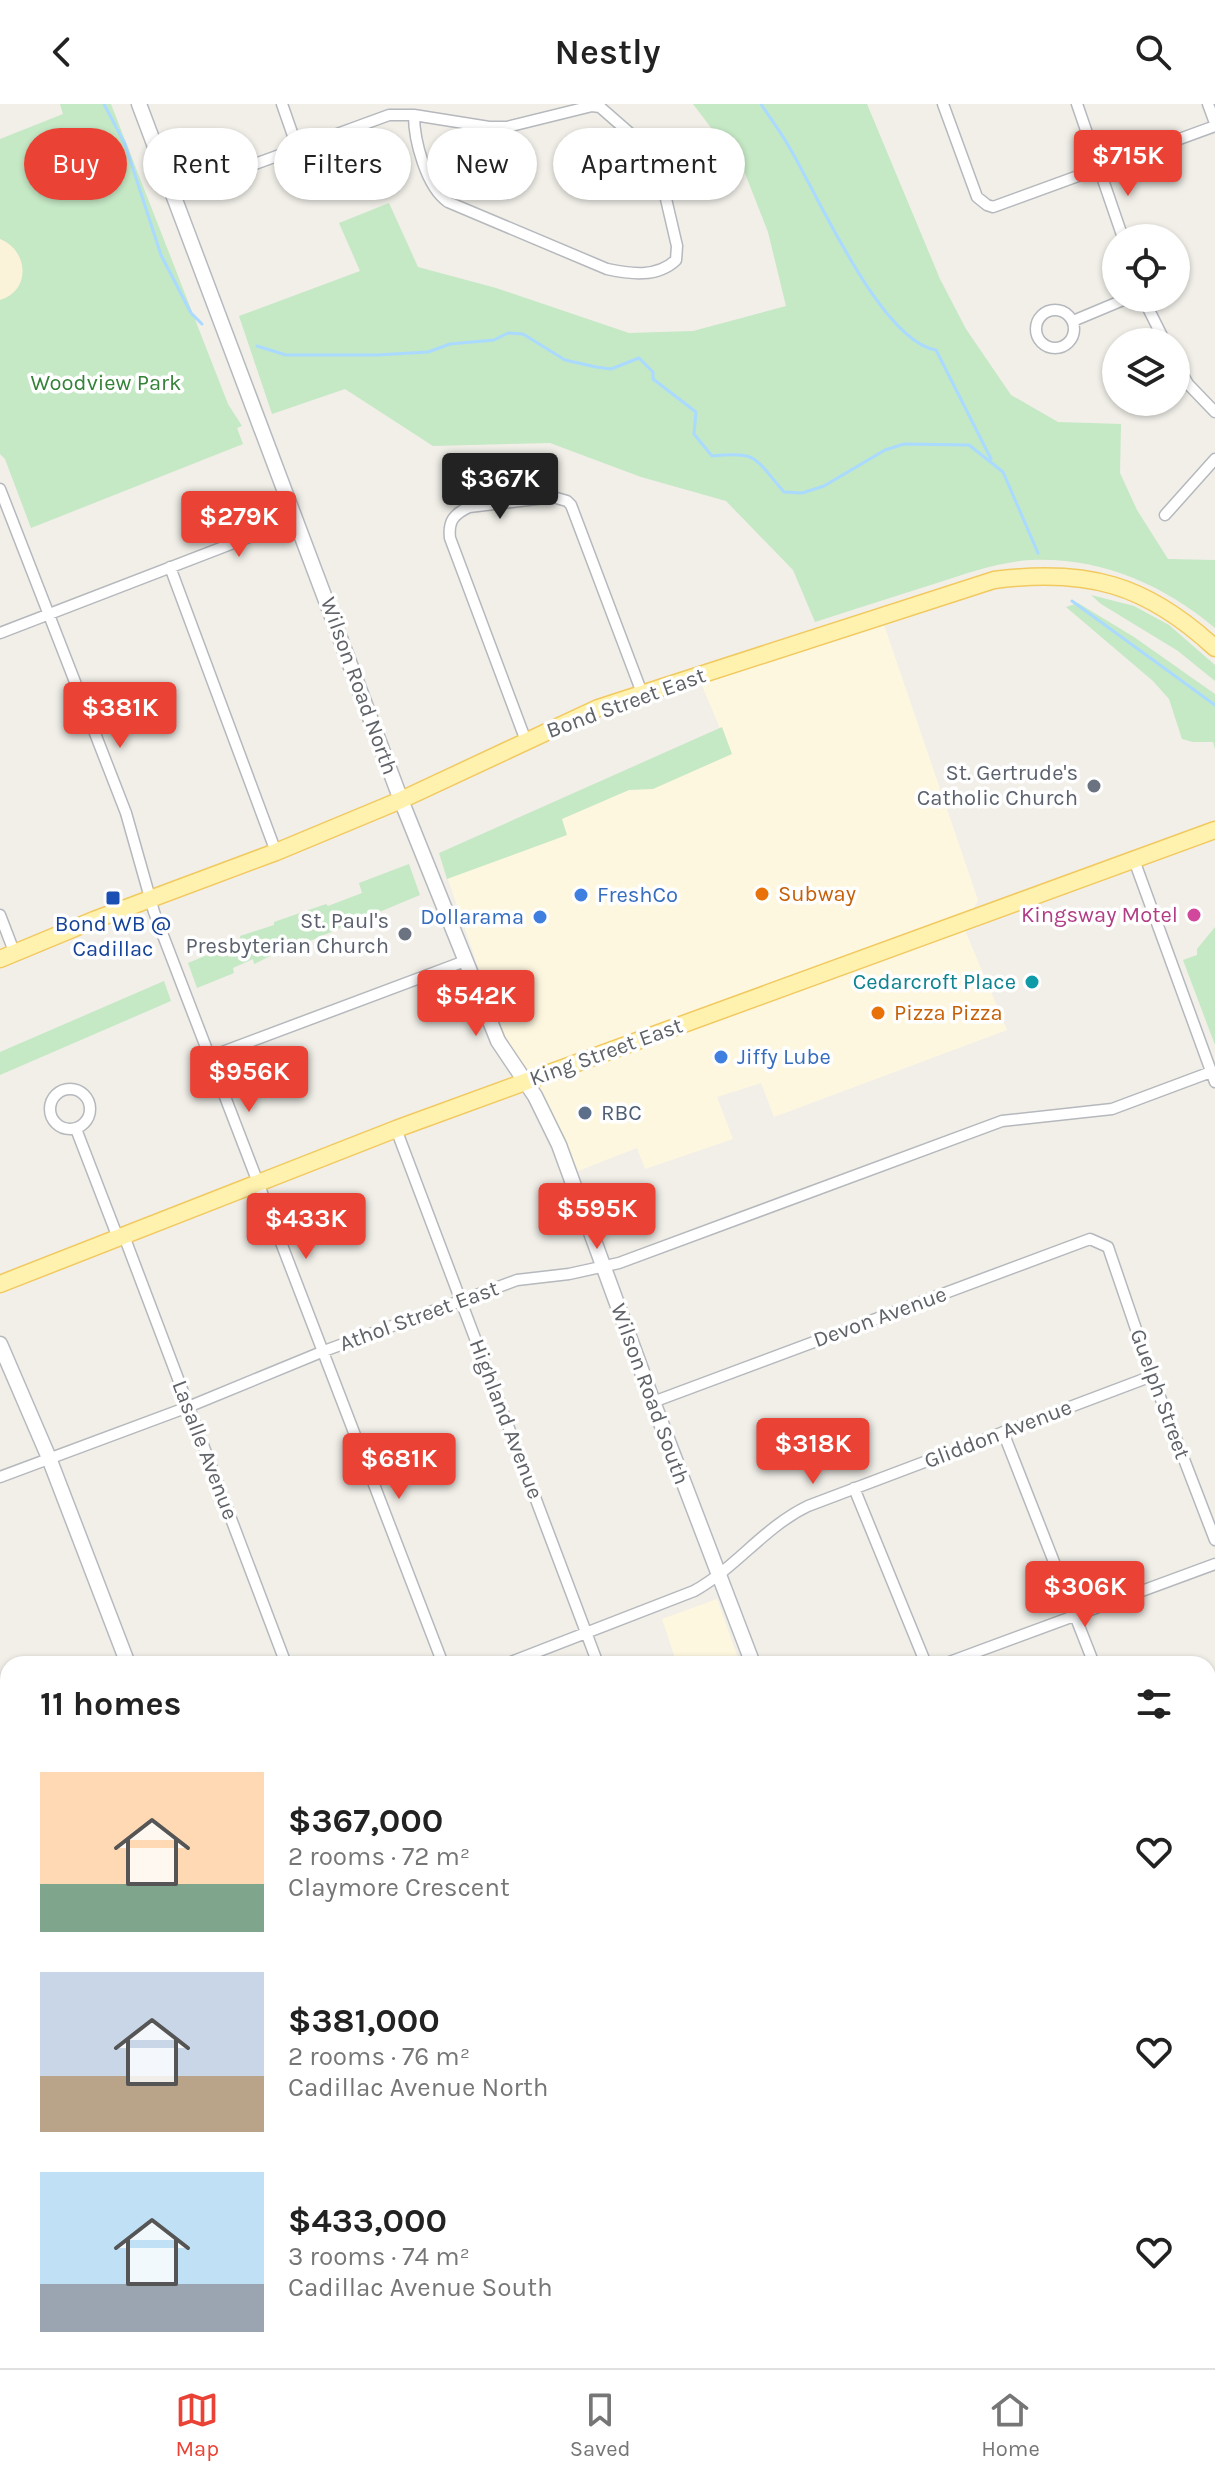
<!DOCTYPE html>
<html lang="en">
<head>
<meta charset="utf-8">
<style>
  body { margin:0; font-family:Karla,sans-serif; background:#f2f2f2; color:#222; height:100vh; display:flex; flex-direction:column; font-size:30px; white-space:nowrap }
  * { box-sizing:border-box; margin:0 }
  p { font-size:26px; color:#767676 }
  .icon { flex:none; width:44px; height:44px; fill:none; stroke:currentColor; stroke-width:2; stroke-linecap:round; stroke-linejoin:round }
  .map { position:relative; flex:1; overflow:hidden }
  .details { position:absolute; left:0px; top:1552px; width:1216px; height:712px; display:flex; flex-direction:column; background:#fff; border-radius:24px 24px 0 0; box-shadow:0 2px 6px #0004 }
  .details>* { flex:none }
  .guide { position:absolute; left:24px; top:24px; width:800px; height:72px; display:flex; gap:16px }
  .fabs { position:absolute; left:1102px; top:120px; display:grid; gap:16px }
  .fabs a { display:grid; place-items:center; width:88px; height:88px; border-radius:50%; background:#fff; box-shadow:0 2px 6px #0004; font-size:40px }
  .price { position:absolute; translate:-50% -68px; padding:0 18px; border-radius:8px; background:#ea4335; color:#fff; font-size:26px; line-height:52px; filter:drop-shadow(0 2px 4px #0008) }
  .price::after { content:''; position:absolute; left:50%; top:48px; width:24px; height:18px; margin-left:-12px; background:inherit; clip-path:polygon(0 0,100% 0,50% 100%) }
  .price.active { background:#222; color:#fff }
  ul { padding:0; list-style:none }
  li { display:flex; align-items:center; gap:24px; height:200px; padding:0 40px }
  li span { display:grid; place-items:center; flex:none; width:224px; height:160px; border-radius:0px; color:#555 }
  li>.icon { margin-inline-start:auto }
  span .icon { width:96px; height:96px; fill:#fffc; stroke-width:1 }
  li b { font-size:34px }
  h2 { display:flex; justify-content:space-between; align-items:center; height:96px; padding:0 40px; font-size:34px }
  .tag { padding:0 28px; border-radius:36px; background:#fff; box-shadow:0 2px 6px #0004; font-size:28px; line-height:72px }
  .tag.active { background:#ea4335; color:#fff }
  header { display:flex; justify-content:space-between; align-items:center; height:104px; padding:0 40px; background:#fff; font-size:36px; font-weight:600 }
  .dock { display:flex; justify-content:space-around; align-items:center; height:112px; border-top:2px solid #e0e0e0; background:#fff; font-size:22px; color:#767676 }
  .dock a { display:grid; justify-items:center; gap:4px }
  .dock .active { color:#ea4335 }
  .map>svg:first-child { display:block }
  .commercial { fill:#fef7e0 }
  .education { fill:#e1ded6 }
  .green { fill:#c5e8c5 }
  .sand { fill:#fbf3d9 }
  .lines { fill:none; stroke-linecap:round; stroke-linejoin:round }
  .stream { stroke:#aadaff; stroke-width:3 }
  .street-casing { stroke:#b5b8bc; stroke-width:13 }
  .secondary-casing { stroke:#b6babf; stroke-width:17 }
  .primary-casing { stroke:#f2c960; stroke-width:19 }
  .street { stroke:#fff; stroke-width:10 }
  .secondary { stroke:#fff; stroke-width:14 }
  .primary { stroke:#fff2af; stroke-width:16 }
  .worship-dot { fill:#6b7280; stroke:#fff; stroke-width:3 }
  .food-dot { fill:#e8710a; stroke:#fff; stroke-width:3 }
  .shop-dot { fill:#3f7fe0; stroke:#fff; stroke-width:3 }
  .transit-dot { fill:#1a4fb4; stroke:#fff; stroke-width:3 }
  .hotel-dot { fill:#d1479c; stroke:#fff; stroke-width:3 }
  .culture-dot { fill:#0f9aa8; stroke:#fff; stroke-width:3 }
  .service-dot { fill:#5c6f8a; stroke:#fff; stroke-width:3 }
  .labels { text-anchor:middle; dominant-baseline:central; stroke-width:7; stroke-linejoin:round; paint-order:stroke }
  .park-label { font-size:22px; fill:#348238; stroke:#fff }
  .street-label { font-size:22px; fill:#5f6368; stroke:#fff }
  .worship-label { font-size:22px; fill:#5b616d; stroke:#fff; text-anchor:end }
  .food-label { font-size:22px; fill:#c56008; stroke:#fff; text-anchor:start }
  .shop-label { font-size:22px; fill:#366cbe; stroke:#fff; text-anchor:start }
  .hotel-label { font-size:22px; fill:#b23c85; stroke:#fff; text-anchor:end }
  .transit-label { font-size:22px; fill:#164399; stroke:#fff }
  .culture-label { font-size:22px; fill:#0d838f; stroke:#fff; text-anchor:end }
  .service-label { font-size:22px; fill:#4e5e75; stroke:#fff; text-anchor:start }
</style>
</head>
<body>
<header><svg class="icon" aria-label="back" viewBox="0 0 24 24"><path d="M15 5l-7 7 7 7"/></svg>Nestly<svg class="icon" aria-label="search" viewBox="0 0 24 24"><circle cx="10" cy="10" r="6"/><path d="M15 15l6 6"/></svg></header>
<div class="map">
<svg width="1215" height="2264" viewBox="0 0 1215 2264">
  <rect width="100%" height="100%" fill="#f1efe8"/>
  <path class="commercial" d="M883,518L978,796L964,824L1007,926L774,1013L761,979L717,993L733,1035L645,1065L637,1044L578,1067L564,1036L505,941L439,749L722,629L701,579Z
    M717,1495L740,1560H677L662,1515Z"/>
  <path class="education" d="M1215,1701V1906L1208,1909V1703Z"/>
  <path class="green" d="M60,0H111L228,300L242,322L237,324L243,340L31,424L5,355L0,350V35L63,10Z
    M693,0H867L940,175L966,225L1011,291L1058,318L1121,320L1120,369L1137,406L1168,455L1215,456V524C1163,480 1100,453 1031,456C998,458 968,469 937,479C896,492 855,505 815,518L793,466L726,397L641,373L550,339L433,342L345,285L272,310L239,212L360,167L339,119L389,99L418,163L496,184L629,229L693,227L786,202L768,128L744,67Z
    M1091,491L1134,502L1169,521L1215,561V577L1178,547L1101,500Z
    M1078,499L1134,533L1215,590V645L1213,638H1193L1182,635L1169,595L1153,577L1066,503Z
    M722,623L732,650L653,685L629,686L562,715L567,731L447,775L439,749Z
    M409,760L420,791L305,839L303,834C285,841 273,852 254,860L253,855L233,864L234,869L197,884L188,859L241,837L240,832L274,821V818L326,800L328,802L362,789L359,779Z
    M1215,823V941L1183,856L1197,851V845Z
    M164,877L171,897L0,971V948Z"/>
  <path class="sand" d="M0,135C28,146 32,186 0,196Z"/>
  <g class="lines">
    <path class="stream" d="M104,0L125,40L161,151L191,209L202,220
      M761,0C770,14 780,27 788,41C817,89 880,237 936,246L991,355
      M257,242L286,251H377L428,248L450,240L494,236L508,229L523,230L565,256L596,263L611,265L639,254L653,268V275L696,308L694,330L712,352C759,347 754,354 784,388L802,389L824,382L885,346L904,340L969,341L1003,368L1038,449
      M1072,497L1215,601"/>
    <defs>
      <path id="street" d="M282,0L297,43
        M943,0L977,93L987,101L993,103L1215,22
        M1077,0L1123,134
        M1208,0L1215,19
        M173,90L389,11H414L489,23H507L592,2L600,3L656,52L677,142L676,156C657,174 630,170 607,165L448,98C426,83 414,36 414,11
        M1143,194L1165,238
        M1036 225a19 19 0 1 1 38 0a19 19 0 1 1-38 0Z
        M1073,217L1128,194
        M1176,259L1188,280L1215,308
        M0,385L126,709L154,808L443,1560
        M1165,411L1215,355
        M170,463L276,748
        M0,529L296,415
        M526,637L450,434C448,417 454,410 469,403L553,393L567,397L571,401L642,589
        M1134,756L1215,978
        M0,811L15,850
        M209,953L465,857
        M50 1005a20 20 0 1 1 40 0a20 20 0 1 1-40 0Z
        M76,1025L118,1134
        M396,1025L598,1560
        M124,1132L286,1560
        M653,1298L1090,1135L1108,1143L1152,1272L1215,1436
        M1003,1328L1094,1560
        M0,1373L188,1303L324,1247L517,1176L569,1170L619,1159L1002,1017L1112,1005L1211,968
        M854,1384L926,1560
        M506,1560L694,1487C736,1464 764,1423 808,1402L1152,1272
        M944,1560L1215,1460
        M0,1602L8,1623
        M0,1731L8,1728
        M1208,1924L1215,1921
        M0,2070L8,2090
        M72,2256L76,2264
        M243,2256L246,2264
        M860,2256L863,2264
        M1183,2256L1186,2264
        M681,2264L702,2256"/>
      <path id="secondary" d="M139,0L401,696L498,937L535,992L559,1041L653,1298L753,1560
        M0,1240L49,1354L128,1560
        M403,2256L406,2264
        M1011,2256L1014,2264"/>
      <path id="primary" d="M0,855L94,816L276,748L401,696L598,604L994,476C1087,464 1146,480 1215,544
        M0,1180L396,1025L1215,726"/>
    </defs>
    <use href="#street" class="street-casing"/>
    <use href="#secondary" class="secondary-casing"/>
    <use href="#primary" class="primary-casing"/>
    <use href="#street" class="street"/>
    <use href="#secondary" class="secondary"/>
    <use href="#primary" class="primary"/>
  </g>
  <g class="worship-dot">
    <circle cx="1094" cy="682" r="8"/>
    <circle cx="405" cy="830" r="8"/>
  </g>
  <g class="food-dot">
    <circle cx="762" cy="790" r="8"/>
    <circle cx="878" cy="909" r="8"/>
  </g>
  <g class="shop-dot">
    <circle cx="581" cy="791" r="8"/>
    <circle cx="540" cy="813" r="8"/>
    <circle cx="721" cy="953" r="8"/>
  </g>
  <rect class="transit-dot" x="105" y="786" width="16" height="16" rx="4"/>
  <circle class="hotel-dot" cx="1194" cy="811" r="8"/>
  <circle class="culture-dot" cx="1032" cy="878" r="8"/>
  <circle class="service-dot" cx="585" cy="1009" r="8"/>
  <g class="labels">
    <g class="park-label">
      <text x="106" y="279">Woodview Park</text>
    </g>
    <g class="street-label">
      <text transform="translate(359 582) rotate(70)">Wilson Road North</text>
      <text transform="translate(626 599) rotate(-20)">Bond Street East</text>
      <text transform="translate(606 948) rotate(-20)">King Street East</text>
      <text transform="translate(419 1212) rotate(-20)">Athol Street East</text>
      <text transform="translate(880 1213) rotate(-20)">Devon Avenue</text>
      <text transform="translate(650 1290) rotate(70)">Wilson Road South</text>
      <text transform="translate(1160 1290) rotate(70)">Guelph Street</text>
      <text transform="translate(506 1315) rotate(69)">Highland Avenue</text>
      <text transform="translate(998 1330) rotate(-21)">Gliddon Avenue</text>
      <text transform="translate(205 1346) rotate(69)">Lasalle Avenue</text>
    </g>
    <g class="worship-label">
      <text x="1078" y="669">St. Gertrude's<tspan x="1078" dy="25">Catholic Church</tspan></text>
      <text x="389" y="817">St. Paul's<tspan x="389" dy="25">Presbyterian Church</tspan></text>
    </g>
    <g class="food-label">
      <text x="778" y="790">Subway</text>
      <text x="894" y="909">Pizza Pizza</text>
    </g>
    <g class="shop-label">
      <text x="597" y="791">FreshCo</text>
      <text x="524" y="813" text-anchor="end">Dollarama</text>
      <text x="737" y="953">Jiffy Lube</text>
    </g>
    <g class="hotel-label">
      <text x="1178" y="811">Kingsway Motel</text>
    </g>
    <g class="transit-label">
      <text x="113" y="820">Bond WB @<tspan x="113" dy="25">Cadillac</tspan></text>
    </g>
    <g class="culture-label">
      <text x="1016" y="878">Cedarcroft Place</text>
    </g>
    <g class="service-label">
      <text x="601" y="1009">RBC</text>
    </g>
  </g>
</svg>
<div class="fabs">
<a><svg class="icon" aria-label="locate" viewBox="0 0 24 24"><circle cx="12" cy="12" r="6"/><path d="M12 2v4M12 18v4M2 12h4M18 12h4"/></svg></a>
<a><svg class="icon" aria-label="layers" viewBox="0 0 24 24"><path d="M12 4l9 5-9 5-9-5zM3 14l9 5 9-5"/></svg></a>
</div>
<b class="price" style="left:1128px;top:94px">$715K</b>
<b class="price active" style="left:500px;top:417px">$367K</b>
<b class="price" style="left:239px;top:455px">$279K</b>
<b class="price" style="left:120px;top:646px">$381K</b>
<b class="price" style="left:476px;top:934px">$542K</b>
<b class="price" style="left:249px;top:1010px">$956K</b>
<b class="price" style="left:597px;top:1147px">$595K</b>
<b class="price" style="left:306px;top:1157px">$433K</b>
<b class="price" style="left:813px;top:1382px">$318K</b>
<b class="price" style="left:399px;top:1397px">$681K</b>
<b class="price" style="left:1085px;top:1525px">$306K</b>
<div class="guide">
<a class="tag active">Buy</a>
<a class="tag">Rent</a>
<a class="tag">Filters</a>
<a class="tag">New</a>
<a class="tag">Apartment</a>
</div>
<section class="details">
<h2>11 homes<svg class="icon" aria-label="filters" viewBox="0 0 24 24"><path d="M4 7h16M4 17h16"/><circle cx="9" cy="7" r="2"/><circle cx="15" cy="17" r="2"/></svg></h2>
<ul>
<li><span style="background:linear-gradient(#ffd9b3 70%,#7fa58c 0)"><svg class="icon" aria-label="home" viewBox="0 0 24 24"><path d="M3 11l9-7 9 7M6 9v11h12V9"/></svg></span><div><b>$367,000</b><p>2 rooms · 72 m²</p><p>Claymore Crescent</p></div><svg class="icon" aria-label="heart" viewBox="0 0 24 24"><path d="M12 20l-8-8c-3-5 5-10 8-4 3-6 11-1 8 4z"/></svg></li>
<li><span style="background:linear-gradient(#c9d6e8 65%,#b9a48a 0)"><svg class="icon" aria-label="home" viewBox="0 0 24 24"><path d="M3 11l9-7 9 7M6 9v11h12V9"/></svg></span><div><b>$381,000</b><p>2 rooms · 76 m²</p><p>Cadillac Avenue North</p></div><svg class="icon" aria-label="heart" viewBox="0 0 24 24"><path d="M12 20l-8-8c-3-5 5-10 8-4 3-6 11-1 8 4z"/></svg></li>
<li><span style="background:linear-gradient(#bfe0f5 70%,#9aa5b1 0)"><svg class="icon" aria-label="home" viewBox="0 0 24 24"><path d="M3 11l9-7 9 7M6 9v11h12V9"/></svg></span><div><b>$433,000</b><p>3 rooms · 74 m²</p><p>Cadillac Avenue South</p></div><svg class="icon" aria-label="heart" viewBox="0 0 24 24"><path d="M12 20l-8-8c-3-5 5-10 8-4 3-6 11-1 8 4z"/></svg></li>
</ul>
</section>
</div>
<nav class="dock">
<a class="active"><svg class="icon" aria-label="map" viewBox="0 0 24 24"><path d="M3 6l6-2 6 2 6-2v14l-6 2-6-2-6 2zM9 4v14M15 6v14"/></svg>Map</a>
<a><svg class="icon" aria-label="saved" viewBox="0 0 24 24"><path d="M7 4h10v16l-5-4-5 4z"/></svg>Saved</a>
<a><svg class="icon" aria-label="home" viewBox="0 0 24 24"><path d="M3 11l9-7 9 7M6 9v11h12V9"/></svg>Home</a>
</nav>
</body>
</html>
